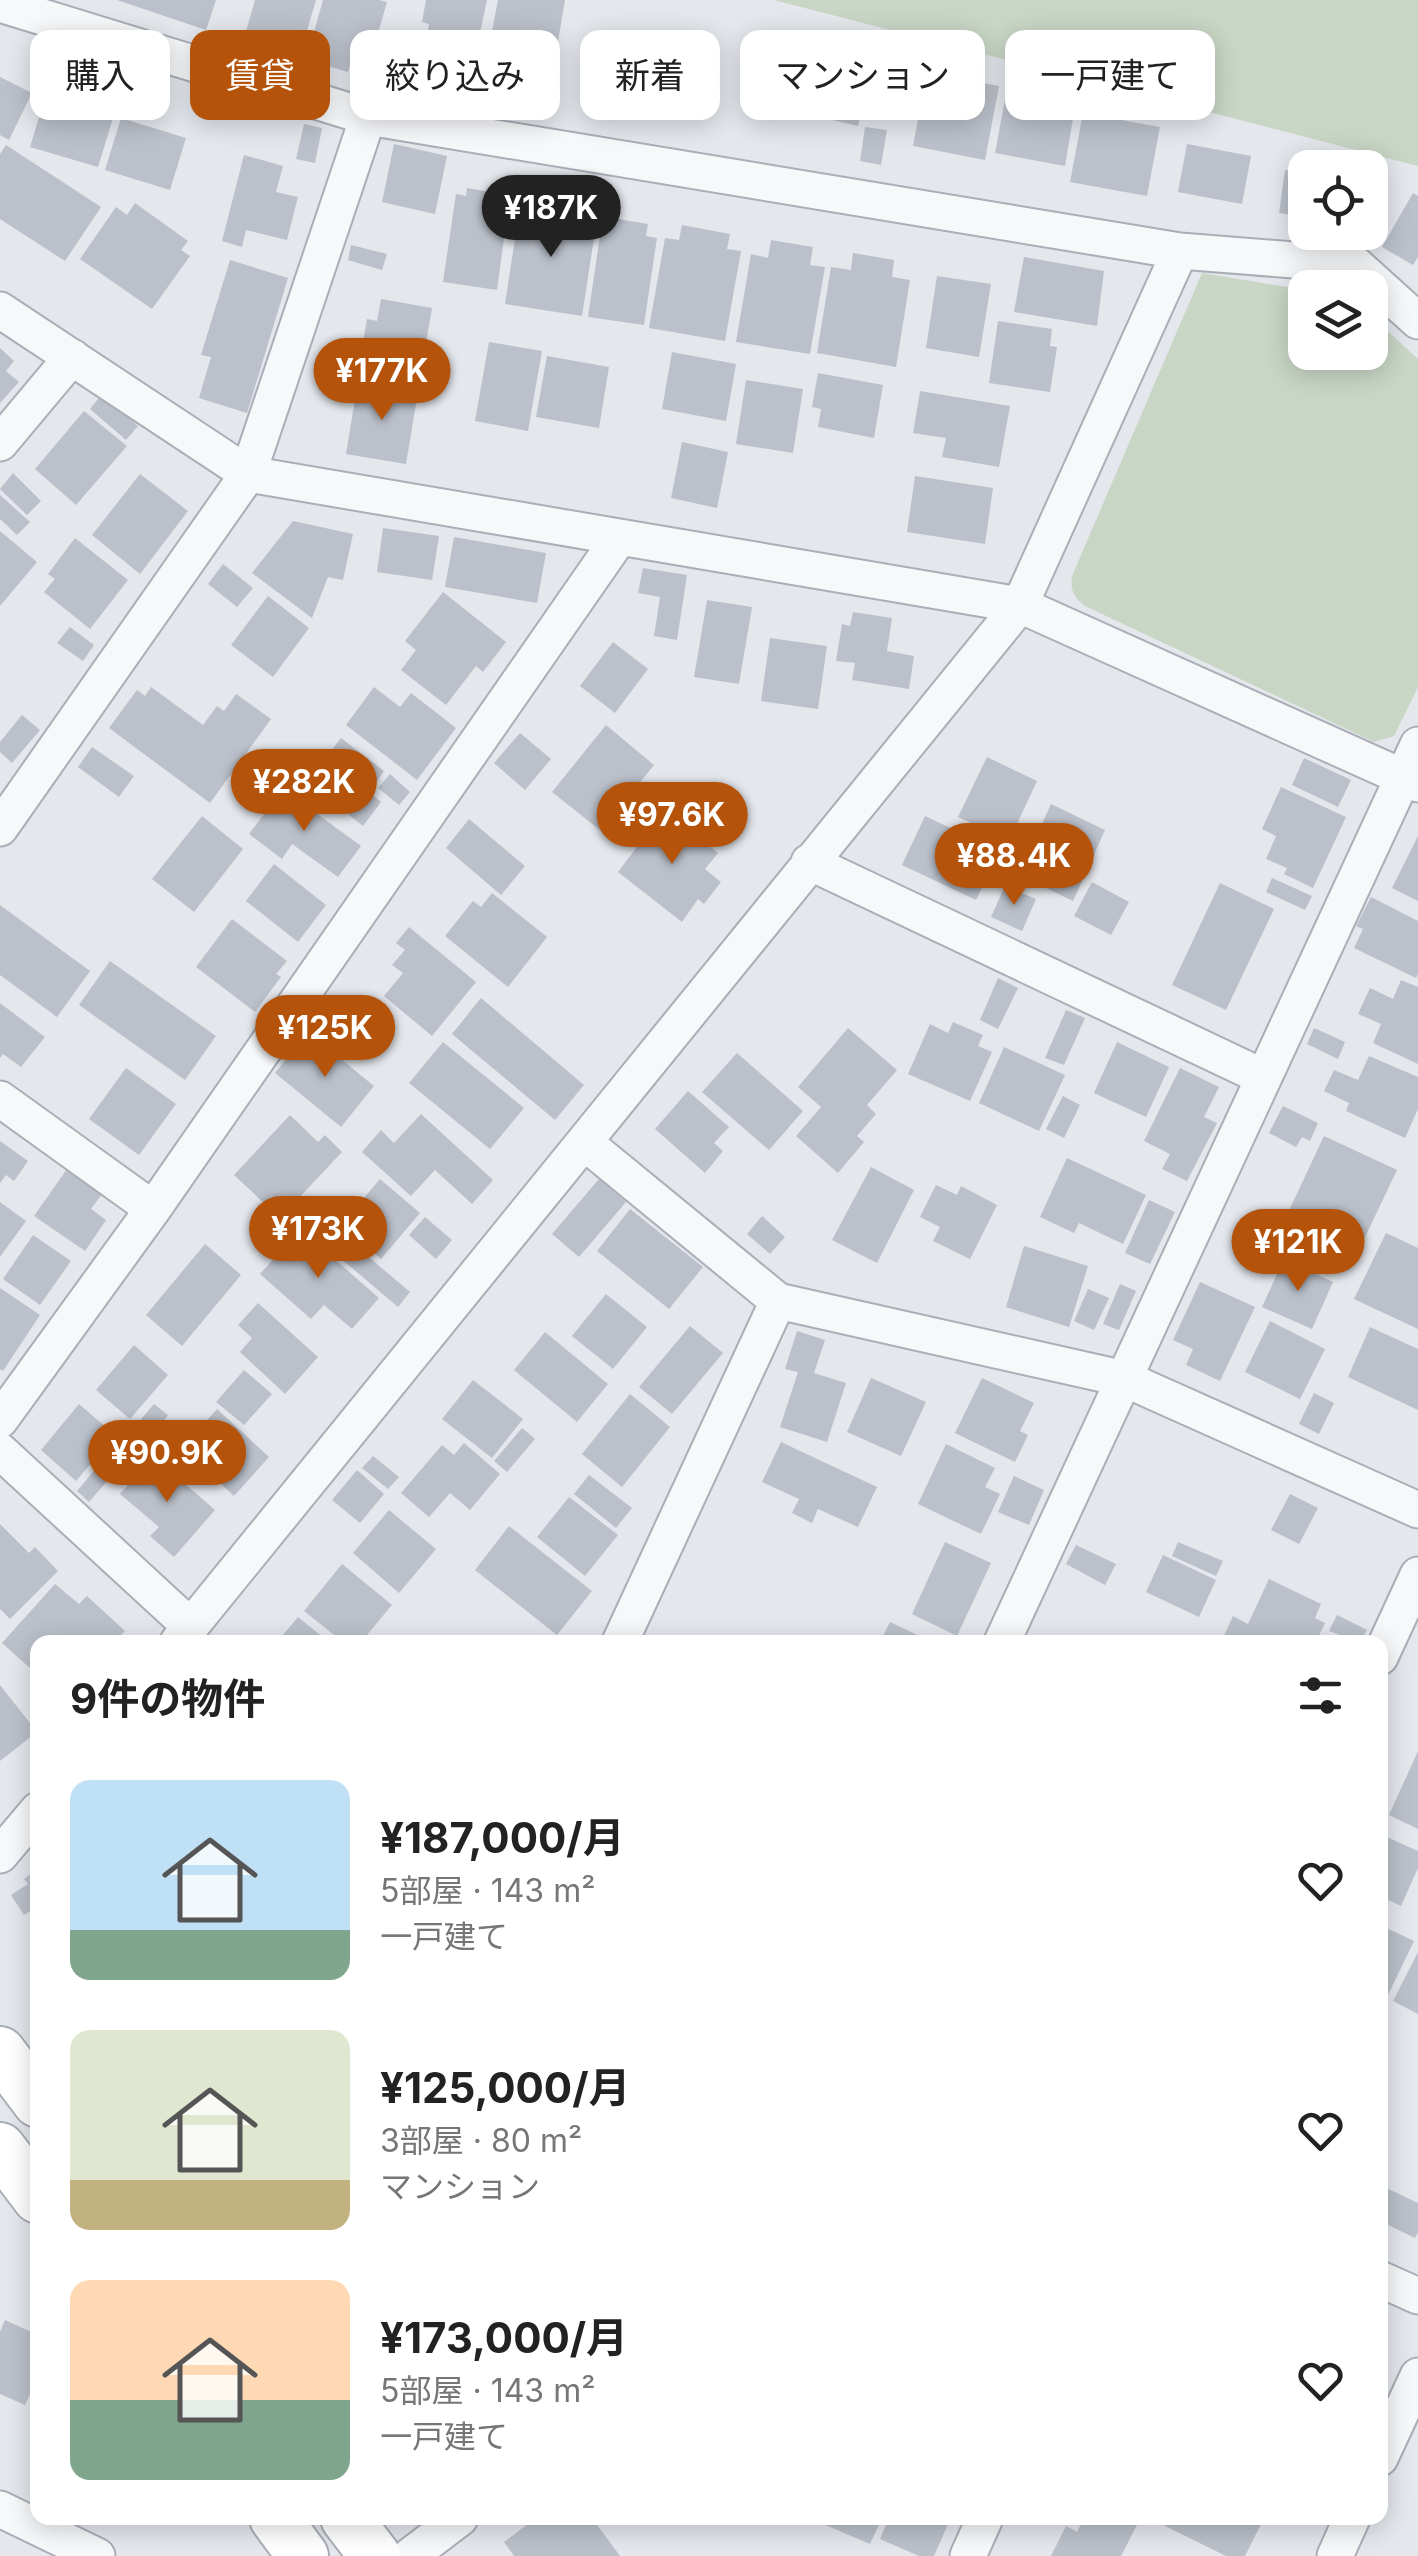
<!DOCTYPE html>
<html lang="ja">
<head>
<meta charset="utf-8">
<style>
  body { margin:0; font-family:Inter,"Noto Sans JP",sans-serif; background:#f2f2f2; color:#222; height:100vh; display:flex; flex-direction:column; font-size:38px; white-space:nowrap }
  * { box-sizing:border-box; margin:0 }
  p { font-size:32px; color:#767676 }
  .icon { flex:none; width:55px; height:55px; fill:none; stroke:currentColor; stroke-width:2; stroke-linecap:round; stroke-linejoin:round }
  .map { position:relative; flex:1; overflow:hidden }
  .sheet { position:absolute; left:30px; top:1635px; width:1358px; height:890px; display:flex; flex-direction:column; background:#fff; border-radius:20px; box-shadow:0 5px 25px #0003 }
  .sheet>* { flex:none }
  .hud { position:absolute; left:30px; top:30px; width:1360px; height:90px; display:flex; gap:20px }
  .buttons { position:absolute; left:1288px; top:150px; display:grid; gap:20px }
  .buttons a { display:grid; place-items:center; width:100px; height:100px; border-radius:20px; background:#fff; box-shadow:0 5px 25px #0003; font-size:50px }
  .price { position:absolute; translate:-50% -85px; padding:0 22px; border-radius:35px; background:#b45309; color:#fff; font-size:32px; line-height:65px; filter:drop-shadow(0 2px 5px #0008) }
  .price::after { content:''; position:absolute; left:50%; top:60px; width:30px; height:22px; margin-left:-15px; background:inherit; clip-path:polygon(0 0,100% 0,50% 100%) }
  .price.active { background:#222; color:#fff }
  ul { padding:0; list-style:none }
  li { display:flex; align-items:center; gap:30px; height:250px; padding:0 40px }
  li span { display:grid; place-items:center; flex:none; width:280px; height:200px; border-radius:20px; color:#555 }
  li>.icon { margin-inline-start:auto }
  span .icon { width:120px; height:120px; fill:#fffc; stroke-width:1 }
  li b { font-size:42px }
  h2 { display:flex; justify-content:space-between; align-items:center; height:120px; padding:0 40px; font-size:42px }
  .chip { padding:0 35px; border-radius:20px; background:#fff; box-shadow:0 5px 25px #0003; font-size:35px; line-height:90px }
  .chip.active { background:#b45309; color:#fff }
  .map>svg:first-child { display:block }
  .green { fill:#c9d6c5 }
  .building { fill:#bbc0ca }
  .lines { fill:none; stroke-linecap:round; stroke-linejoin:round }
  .street-casing { stroke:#a9aeb7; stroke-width:39 }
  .secondary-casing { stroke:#a9aeb7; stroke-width:54 }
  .street { stroke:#f7f8fa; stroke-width:35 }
  .secondary { stroke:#fff; stroke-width:50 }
</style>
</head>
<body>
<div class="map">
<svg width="1418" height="2556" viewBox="0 0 1418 2556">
  <rect width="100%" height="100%" fill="#e4e7ec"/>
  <path class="green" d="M774,0H1418V166Z
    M1202,273L1305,290V352H1370V315L1418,359V687L1394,736L1374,742L1085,606C1074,597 1070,591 1072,576Z"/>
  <path class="building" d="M117,0H216L206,30Z
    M255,0H316L301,51L245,35Z
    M323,0H379L387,2L374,47L356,42L348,72L306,60Z
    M426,0H487L477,47L427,35L429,24L422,22Z
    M498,0H565L554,65L488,53Z
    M436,43L481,53L472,96L410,82L417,51L433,54Z
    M812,44L892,62L880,119L861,114L858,126L798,112Z
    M927,72L999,86L985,160L913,146Z
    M0,77L32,93L9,140L0,135Z
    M46,94L114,115L98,167L30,147Z
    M1006,94L1075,107L1065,166L995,153Z
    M1083,113L1160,127L1147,196L1070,182Z
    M121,118L186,138L170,190L105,170Z
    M304,124L322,128L315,163L296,159Z
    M865,127L887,130L881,165L860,161Z
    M394,144L447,156L435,214L382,202Z
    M1187,144L1251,156L1242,204L1178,192Z
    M6,145L101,207L65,261L0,219V154Z
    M244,155L283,166L276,192L298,197L287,240L246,230L242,247L222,241Z
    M1285,170L1305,173V217L1279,213Z
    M467,188L490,192L489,199L509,202L497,290L443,282L456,194L466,196Z
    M1413,193L1418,196V257L1413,265L1382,247Z
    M536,201L583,208L581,223L596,225L582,316L505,304L519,213L533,216Z
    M135,203L188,241L181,250L190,256L152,309L80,259L116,207L127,215Z
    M612,218L648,224L646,236L657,238L644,325L588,317L601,229L610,230Z
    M682,225L730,234L727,249L741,251L725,341L649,328L665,238L679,240Z
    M771,240L813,247L810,265L825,267L810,354L736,342L751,254L768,258Z
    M351,245L387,254L382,270L348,260Z
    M853,253L894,260L892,277L910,280L896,367L817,353L831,267L851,270Z
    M1024,257L1104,271L1097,326L1014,312Z
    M230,260L288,278L247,413L199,398L211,357L201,355Z
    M937,276L991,284L979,357L926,348Z
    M381,299L432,308L420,378L368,369L373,344L363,343L367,319L377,321Z
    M998,321L1052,329L1050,346L1057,347L1050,392L989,383Z
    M489,342L542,351L528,431L475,421Z
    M0,348L14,361L6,371L19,382L0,403Z
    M672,352L736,364L726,421L662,409Z
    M547,356L609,367L599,428L536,417Z
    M818,373L883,385L874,438L818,427L821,409L812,407Z
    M746,380L803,389L793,453L736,444Z
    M358,381L418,392L406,464L346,454Z
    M920,391L1010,406L999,467L942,457L946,438L913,433Z
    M101,395L138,426L126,440L90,409Z
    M84,411L127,446L76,505L35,469Z
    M682,442L728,452L717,508L671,498Z
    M13,473L41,501L27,515L0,489Z
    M140,474L188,511L140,574L92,535Z
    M915,476L993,488L985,544L907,532Z
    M0,495L30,522L17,535L0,519Z
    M293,521L353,534L343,580L328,577L312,618L252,573Z
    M383,528L439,536L432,580L377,572Z
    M0,531L37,562L0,606Z
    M454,537L546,553L537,603L445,587Z
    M75,538L128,580L90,629L44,592L55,579L48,574Z
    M223,564L253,588L237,607L208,584Z
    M643,568L687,575L677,640L654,636L660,597L638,593Z
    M443,592L506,642L483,672L476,666L446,705L401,670L416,650L405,641Z
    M268,596L309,628L273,677L231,645Z
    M707,600L752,607L739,684L694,677Z
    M853,612L892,618L887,651L914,656L909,689L852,680L855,663L836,661L842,624L850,626Z
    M70,627L94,645L83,661L57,643Z
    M770,638L827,646L818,709L761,701Z
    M613,642L648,669L615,713L580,686Z
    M151,687L203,725L217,706L224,711L236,694L271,719L210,803L109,728L137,690L145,696Z
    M374,687L400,707L411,693L456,728L417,780L346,725Z
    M22,715L40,730L12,763L0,752V742Z
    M606,725L654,765L601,831L552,792Z
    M520,733L551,759L525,790L494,763Z
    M341,738L384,771L369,792L381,802L363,826L307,782Z
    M92,747L134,776L119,797L78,767Z
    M987,757L1037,781L1009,841L958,817Z
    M1304,758L1351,780L1338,807L1292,785Z
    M390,774L410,792L399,805L378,788Z
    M1281,787L1346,817L1313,888L1284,874L1287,868L1266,859L1276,836L1262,829Z
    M705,788L740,818L718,843L683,813Z
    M283,789L361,846L338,877L292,844L282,859L249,834Z
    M1051,804L1105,830L1073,901L1044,887L1051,871L1026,859Z
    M664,811L718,853L705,869L721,882L704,904L698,899L682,922L618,872Z
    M202,816L243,849L194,912L152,879Z
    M925,816L999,851L976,900L902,865Z
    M469,819L525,866L501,895L446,848Z
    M1418,836V901L1392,888Z
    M274,864L326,905L298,942L246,901Z
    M1272,878L1312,896L1305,910L1266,892Z
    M1092,882L1129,902L1111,935L1074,916Z
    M1220,883L1274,909L1226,1010L1172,985Z
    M1005,886L1036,899L1022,931L991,917Z
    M492,893L547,937L508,987L445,936L473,901L481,907Z
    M1371,897L1418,921V974L1416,978L1354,948L1363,929L1356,926Z
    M0,905L90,971L57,1017L0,975Z
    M232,919L287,961L276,974L281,977L255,1012L196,967Z
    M409,927L476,982L432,1036L384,996L403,973L392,965L405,950L396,943Z
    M110,961L216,1036L185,1080L79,1005Z
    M998,978L1018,988L998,1029L980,1020Z
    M1401,980L1418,987V1064L1373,1043L1381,1024L1358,1014L1370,988L1393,999Z
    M481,998L584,1085L555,1120L452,1034Z
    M0,1003L45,1037L21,1067L3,1054L0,1058Z
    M1066,1010L1085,1018L1064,1065L1045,1058Z
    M953,1022L983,1035L978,1046L992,1052L970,1101L908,1074L930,1024L948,1033Z
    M848,1028L897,1070L867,1105L876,1114L857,1136L864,1142L838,1173L796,1136L821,1107L798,1087Z
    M1314,1028L1345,1042L1338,1059L1307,1044Z
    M308,1032L374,1086L341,1127L275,1073Z
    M443,1042L524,1108L490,1149L409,1083Z
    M1117,1042L1169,1067L1146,1117L1094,1093Z
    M1004,1047L1065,1075L1039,1131L979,1103Z
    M737,1053L803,1111L769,1150L702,1092Z
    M1369,1056L1418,1077V1109L1405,1138L1346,1111L1349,1103L1324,1091L1334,1070L1358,1080Z
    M126,1068L176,1104L139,1155L89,1119Z
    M1180,1068L1219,1087L1204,1117L1217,1123L1187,1181L1162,1169L1170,1154L1144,1141Z
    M688,1091L729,1127L714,1143L723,1151L705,1173L655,1129Z
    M1063,1096L1080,1105L1064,1138L1046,1129Z
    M1283,1106L1318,1123L1310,1141L1302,1137L1296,1147L1269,1133Z
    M421,1114L493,1180L472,1204L435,1170L411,1196L362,1152L381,1130L394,1143Z
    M290,1115L318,1142L325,1135L342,1152L280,1218L234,1175Z
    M1324,1136L1397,1170L1357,1254L1285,1219Z
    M0,1141L28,1161L14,1181L6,1175L0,1183Z
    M1067,1158L1146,1195L1123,1244L1079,1223L1074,1233L1040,1217Z
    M871,1167L914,1190L877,1263L832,1240Z
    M67,1169L102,1194L91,1209L106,1220L85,1251L34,1216Z
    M380,1179L420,1213L381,1259L342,1224Z
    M599,1179L626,1202L579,1257L552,1234Z
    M936,1185L957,1195L961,1186L997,1205L970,1259L933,1241L940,1227L920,1217Z
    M1149,1200L1175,1212L1150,1264L1125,1253Z
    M0,1202L26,1221L0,1257Z
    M630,1209L703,1267L669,1309L597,1251Z
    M762,1216L785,1237L770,1254L747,1234Z
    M425,1217L452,1240L436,1259L409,1235Z
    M300,1229L379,1298L352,1329L324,1305L311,1319L260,1274Z
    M1386,1233L1418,1248V1329L1354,1299Z
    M33,1235L71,1261L40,1305L3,1279Z
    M351,1242L410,1292L398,1307L338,1256Z
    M205,1244L241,1275L182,1346L146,1315Z
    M1024,1246L1088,1266L1069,1327L1006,1307Z
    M1284,1259L1333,1282L1312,1329L1262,1307Z
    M1200,1282L1255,1307L1220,1381L1186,1365L1193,1349L1173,1340Z
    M1120,1284L1136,1291L1119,1330L1103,1324Z
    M0,1288L40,1315L3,1371L0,1369Z
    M1088,1289L1109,1298L1094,1330L1074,1321Z
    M606,1294L647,1327L613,1369L572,1336Z
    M258,1303L318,1357L285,1394L240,1352L252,1338L238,1325Z
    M1270,1321L1325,1349L1300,1399L1245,1372Z
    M690,1326L723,1353L672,1414L639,1387Z
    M1370,1327L1418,1349V1410L1348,1377Z
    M797,1331L825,1340L814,1373L846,1383L827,1442L780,1427L798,1372L785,1369Z
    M545,1332L608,1384L577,1422L514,1370Z
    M134,1345L168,1375L130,1419L96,1390Z
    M244,1370L272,1394L244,1425L216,1402Z
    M871,1378L926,1402L901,1456L847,1432Z
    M982,1378L1034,1403L1020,1431L1028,1435L1015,1462L955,1433Z
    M473,1380L523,1419L492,1458L442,1419Z
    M1314,1393L1334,1403L1319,1434L1299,1424Z
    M630,1394L670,1427L622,1487L582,1454Z
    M79,1404L115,1435L76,1481L41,1450Z
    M154,1404L168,1415L157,1430L169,1440L157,1454L131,1431Z
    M217,1409L269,1457L234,1496L182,1448Z
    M522,1428L535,1439L507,1472L494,1461Z
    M781,1442L877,1487L858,1527L818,1509L812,1523L792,1513L799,1499L762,1482Z
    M464,1443L500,1474L470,1510L450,1493L429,1517L401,1493L442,1445L454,1455Z
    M946,1444L995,1468L985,1487L1000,1494L981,1534L918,1504Z
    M109,1453L122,1464L89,1502L77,1491Z
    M153,1456L215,1510L174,1557L150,1536L159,1527L120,1494Z
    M373,1456L399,1477L388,1489L362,1468Z
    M357,1470L384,1494L360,1523L332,1500Z
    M589,1475L632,1508L616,1528L574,1494Z
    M1014,1476L1044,1490L1029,1525L998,1512Z
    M1290,1494L1318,1508L1299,1544L1271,1530Z
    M569,1497L618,1535L585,1576L537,1537Z
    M389,1510L436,1549L399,1593L353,1553Z
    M0,1524L29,1553L35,1547L58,1571L10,1619L0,1609Z
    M509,1526L592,1591L557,1635L475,1570Z
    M945,1542L991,1563L957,1636L912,1614Z
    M1178,1542L1223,1561L1216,1576L1172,1556Z
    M1076,1545L1116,1564L1105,1585L1066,1564Z
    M1163,1555L1216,1580L1199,1617L1146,1592Z
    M342,1564L392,1605L361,1642H343L304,1611Z
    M1269,1579L1321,1604L1315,1618L1325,1623L1316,1642H1227L1222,1640L1233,1616L1248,1624Z
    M55,1584L79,1604L87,1596L125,1631L115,1642H38V1661L31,1669L2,1643Z
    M1337,1615L1367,1630L1360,1642L1329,1631Z
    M298,1617L329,1642H277Z
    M890,1622L932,1642H880Z
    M0,1685L37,1732L0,1761Z
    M1418,1751V1829L1389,1815Z
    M1380,1834L1418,1851V1868L1401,1906L1380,1896Z
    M38,1869V1906L24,1915L11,1895L28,1884L24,1879Z
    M1380,1925L1414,1941L1387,1997L1380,1993Z
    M1418,1952V2014L1393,2001Z
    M1380,2185L1418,2203V2232L1415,2238L1380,2221Z
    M5,2320L38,2335V2376L25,2405L0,2394V2332Z
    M536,2518H592L620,2556H514L504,2542Z
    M809,2518H882L870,2544Z
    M898,2518H933L948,2524L934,2556H919L880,2539L888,2520L896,2523Z
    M1084,2518H1122L1137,2525L1121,2556H1051L1066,2526L1077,2532Z
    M1169,2518H1264L1245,2556H1226L1165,2526Z"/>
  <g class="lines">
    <defs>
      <path id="street" d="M0,4L368,117L1180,251L1356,265L1418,321
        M0,310L248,474L1020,605L1418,784
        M0,443L72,357
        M0,828L248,474L368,117
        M809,862L1263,1077
        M0,1099L153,1209
        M584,1142L778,1301L1125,1379L1418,1510
        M0,1420L153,1209L619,538
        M0,1451L191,1627
        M178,1642L1020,605L1180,251
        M620,1642L778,1301
        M1002,1642L1418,745
        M1380,1657L1418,1575
        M0,1855L38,1810
        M1380,2279L1418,2296
        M1380,2458L1418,2376
        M0,2509L97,2556
        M410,2556L460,2518
        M968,2556L985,2518
        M1335,2556L1352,2518"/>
      <path id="secondary" d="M0,2052L38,2102
        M0,2148L38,2198
        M275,2518L303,2556
        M346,2518L375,2556"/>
    </defs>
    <use href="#street" class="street-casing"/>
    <use href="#secondary" class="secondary-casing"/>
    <use href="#street" class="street"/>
    <use href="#secondary" class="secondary"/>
  </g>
</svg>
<div class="buttons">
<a><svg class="icon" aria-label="locate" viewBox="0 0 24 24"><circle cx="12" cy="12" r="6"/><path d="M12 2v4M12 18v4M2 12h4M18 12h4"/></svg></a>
<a><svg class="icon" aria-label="layers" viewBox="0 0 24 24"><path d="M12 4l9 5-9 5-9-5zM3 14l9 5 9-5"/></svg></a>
</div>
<b class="price active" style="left:551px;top:260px">¥187K</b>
<b class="price" style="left:382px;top:423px">¥177K</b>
<b class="price" style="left:304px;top:834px">¥282K</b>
<b class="price" style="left:672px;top:867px">¥97.6K</b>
<b class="price" style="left:1014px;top:908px">¥88.4K</b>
<b class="price" style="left:325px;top:1080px">¥125K</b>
<b class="price" style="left:318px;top:1281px">¥173K</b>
<b class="price" style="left:1298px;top:1294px">¥121K</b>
<b class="price" style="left:167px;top:1505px">¥90.9K</b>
<div class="hud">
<a class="chip">購入</a>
<a class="chip active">賃貸</a>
<a class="chip">絞り込み</a>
<a class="chip">新着</a>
<a class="chip">マンション</a>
<a class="chip">一戸建て</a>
</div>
<section class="sheet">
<h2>9件の物件<svg class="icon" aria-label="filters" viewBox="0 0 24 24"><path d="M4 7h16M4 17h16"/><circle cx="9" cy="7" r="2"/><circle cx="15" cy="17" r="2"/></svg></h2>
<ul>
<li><span style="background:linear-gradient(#bfe0f5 75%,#7fa58c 0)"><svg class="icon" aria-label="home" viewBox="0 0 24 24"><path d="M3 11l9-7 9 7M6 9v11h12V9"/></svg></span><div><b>¥187,000/月</b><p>5部屋 · 143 m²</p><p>一戸建て</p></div><svg class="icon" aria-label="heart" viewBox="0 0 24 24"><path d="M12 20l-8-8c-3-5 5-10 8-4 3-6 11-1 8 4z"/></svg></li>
<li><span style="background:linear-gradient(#dfe7d0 75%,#c2b280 0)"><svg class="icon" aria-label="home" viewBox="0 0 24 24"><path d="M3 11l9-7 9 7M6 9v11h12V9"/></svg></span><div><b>¥125,000/月</b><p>3部屋 · 80 m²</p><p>マンション</p></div><svg class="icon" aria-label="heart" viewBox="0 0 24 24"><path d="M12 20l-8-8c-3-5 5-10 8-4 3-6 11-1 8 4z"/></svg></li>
<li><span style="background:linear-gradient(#ffd9b3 60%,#7fa58c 0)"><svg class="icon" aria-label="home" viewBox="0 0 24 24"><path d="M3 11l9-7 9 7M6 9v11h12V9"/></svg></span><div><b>¥173,000/月</b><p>5部屋 · 143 m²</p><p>一戸建て</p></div><svg class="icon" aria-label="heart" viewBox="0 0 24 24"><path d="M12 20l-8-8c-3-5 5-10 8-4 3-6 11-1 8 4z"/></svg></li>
</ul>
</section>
</div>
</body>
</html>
